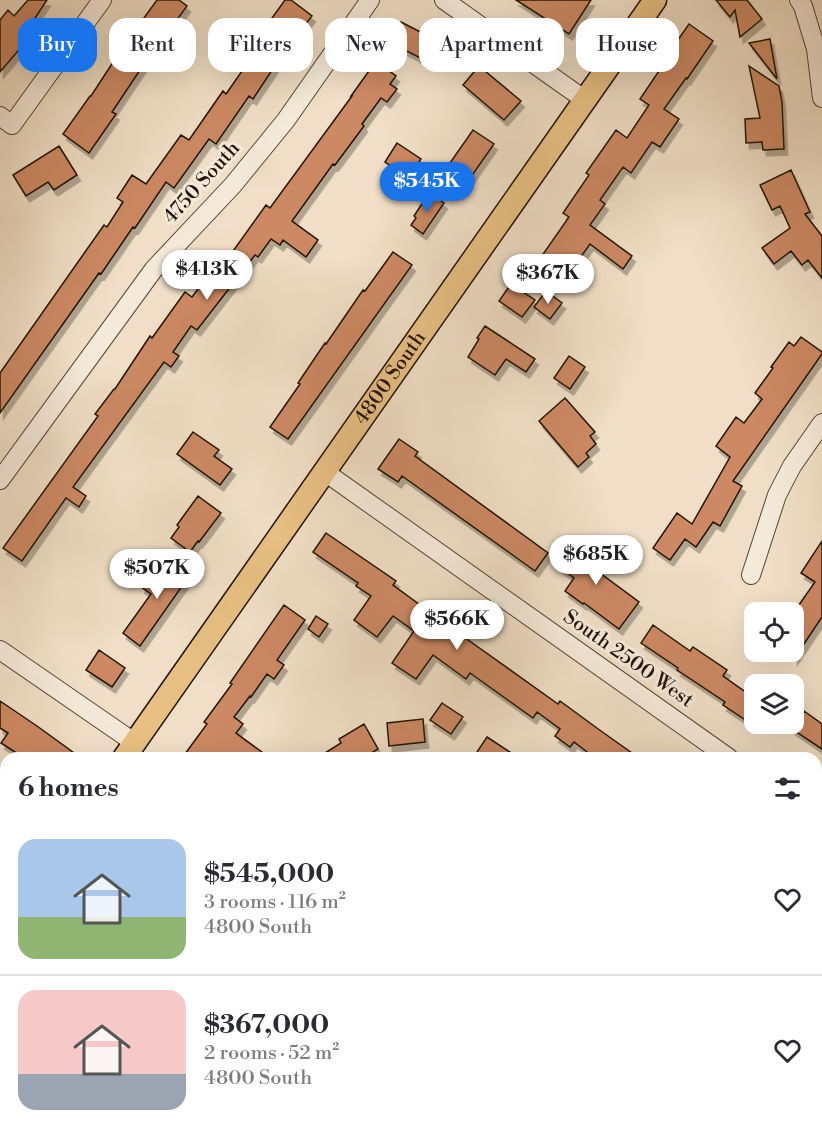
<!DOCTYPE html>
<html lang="en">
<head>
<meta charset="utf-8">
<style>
  body { margin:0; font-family:"Libre Bodoni",serif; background:#f7f7f7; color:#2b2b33; height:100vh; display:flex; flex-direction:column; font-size:22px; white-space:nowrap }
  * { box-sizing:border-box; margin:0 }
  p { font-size:20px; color:#7c7c81 }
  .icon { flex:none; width:33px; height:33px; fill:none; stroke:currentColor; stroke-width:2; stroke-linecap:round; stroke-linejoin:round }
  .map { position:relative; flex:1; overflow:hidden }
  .details { position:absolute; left:0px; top:752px; width:822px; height:386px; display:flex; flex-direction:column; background:#fff; border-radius:18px 18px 0 0; box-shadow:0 6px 24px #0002 }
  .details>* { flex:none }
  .banner { position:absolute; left:18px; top:18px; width:786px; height:54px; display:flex; gap:12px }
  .fabs { position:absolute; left:744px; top:602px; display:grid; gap:12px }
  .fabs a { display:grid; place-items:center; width:60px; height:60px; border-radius:12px; background:#fff; box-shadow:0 6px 24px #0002; font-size:30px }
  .price { position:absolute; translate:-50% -51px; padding:0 14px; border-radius:21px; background:#fff; color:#222; font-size:20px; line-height:39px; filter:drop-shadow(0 2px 3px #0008) }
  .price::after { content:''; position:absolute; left:50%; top:36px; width:18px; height:14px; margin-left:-9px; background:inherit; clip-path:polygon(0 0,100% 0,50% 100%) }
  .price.selected { background:#1a73e8; color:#fff }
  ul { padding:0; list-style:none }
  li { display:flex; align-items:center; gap:18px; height:150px; padding:0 18px }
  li+li { border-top:2px solid #e1e1e2 }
  li span { display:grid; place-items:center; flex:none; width:168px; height:120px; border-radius:18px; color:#555 }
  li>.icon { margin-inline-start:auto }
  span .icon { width:72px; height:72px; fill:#fffc; stroke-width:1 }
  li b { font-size:26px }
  h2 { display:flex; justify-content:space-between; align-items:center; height:72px; padding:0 18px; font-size:26px }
  .tag { padding:0 21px; border-radius:18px; background:#fff; box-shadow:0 6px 24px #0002; font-size:21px; line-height:54px }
  .tag.selected { background:#1a73e8; color:#fff }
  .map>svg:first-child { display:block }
  .building { fill:#cc8964; stroke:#211306; stroke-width:1.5; filter:url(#shadow) }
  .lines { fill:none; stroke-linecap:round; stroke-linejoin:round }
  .minor-casing { stroke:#554636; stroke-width:20 }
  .major-casing { stroke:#211306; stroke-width:25 }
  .minor { stroke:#f5eada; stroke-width:18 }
  .major { stroke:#e8c083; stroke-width:22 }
  .labels { text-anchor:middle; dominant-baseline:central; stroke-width:6; stroke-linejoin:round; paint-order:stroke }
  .street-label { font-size:20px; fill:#211306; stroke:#f5eada }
</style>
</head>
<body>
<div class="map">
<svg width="822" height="1136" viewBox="0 0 822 1136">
  <defs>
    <filter id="shadow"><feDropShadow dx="3.5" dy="6" stdDeviation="0" flood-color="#0004"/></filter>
  </defs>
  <rect width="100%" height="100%" fill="#f0dfc6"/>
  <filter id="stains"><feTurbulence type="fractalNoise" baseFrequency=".00333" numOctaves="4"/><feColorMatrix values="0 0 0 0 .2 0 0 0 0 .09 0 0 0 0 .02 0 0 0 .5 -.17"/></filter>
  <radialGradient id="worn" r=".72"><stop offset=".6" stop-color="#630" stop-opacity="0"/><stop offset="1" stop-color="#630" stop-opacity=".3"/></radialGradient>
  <path class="building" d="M28,0H47L35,18L41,24L0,72V20L8,10L14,16Z
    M157,0H179L187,6L155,50L154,49L112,112L116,114L89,153L63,134L90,96H91L123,47Z
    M285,0H291L312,16L286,49L253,99L249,96L216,144L209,139L174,188L166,182L135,228L133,227L101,274L99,273L0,413V373L104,225L107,227L123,202L117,198L132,175L146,184L181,135L189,140L223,91L226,94L277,21L272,18Z
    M516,0H591L569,34Z
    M716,0H747L762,19L740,37L735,10L730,17Z
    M401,22L444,44L434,65L391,43Z
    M689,24L713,41L687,79L686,78L664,109L679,119L660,147L652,142L631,173L623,167L600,200L605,204L590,225L632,256L623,269L590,244L565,279L539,260L569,217L563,213L589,175L586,173L616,130L627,138L649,105L640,99L661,68L659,67Z
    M770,39L777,79L749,43Z
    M376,61L396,76L390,84L397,89L387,102L381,98L362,124L364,126L335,165L333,164L292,221L318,240L306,257L283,240L280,245L271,239L258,257L255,255L197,330L191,326L173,352L179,356L171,367L164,362L73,487L86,496L79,507L66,498L22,561L3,548L98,416L95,414L114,389H115L150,336L152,338L185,292L192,297L227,251L231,254L266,205L270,208L352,96H351Z
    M479,66L521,101L504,120L463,85Z
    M749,66L779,86L782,102L784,149L763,150L762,142L746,143L745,119L760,118Z
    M473,130L494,144L466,184L445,170Z
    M397,143L421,159L408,178L385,162Z
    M59,146L77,175L54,190L48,182L26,196L13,175Z
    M791,170L810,212L805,214L822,236V278L808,260L802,265L791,251L774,264L762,248L790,228L780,206L772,210L760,185Z
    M429,193L444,203L423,234L411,225L416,218L414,216Z
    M393,252L412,265L288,439L270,427L300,384L298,383L325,343L326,344L363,290L365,291Z
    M511,284L535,300L522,317L499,301Z
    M546,291L562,303L550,319L534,307Z
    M485,326L535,359L526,372L506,359L495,375L468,357L479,339L477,338Z
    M801,337L822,352V354L733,481L742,486L720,526L713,522L696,547L685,539L670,560L653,548L677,513L692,524L730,457L716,446L736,417L744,423L762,399L755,393L773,368L771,367L789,342L794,346Z
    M569,356L585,367L570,389L554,378Z
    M565,398L595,432L590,436L596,444L586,453L589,457L578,467L539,421Z
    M193,432L219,450L214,456L232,469L220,485L177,454Z
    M399,439L418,452L415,456L548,553L535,571L402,476L398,482L378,469Z
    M198,496L221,513L199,542L198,541L190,552L171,538L179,527L177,525Z
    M326,533L396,581L393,585L457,632L558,704L560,701L601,731L639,758H595L574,742L570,747L555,736L560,729L537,712L533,718L470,673L466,679L433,655L416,679L392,663L414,631L393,616L377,637L354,620L371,596L356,586L358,583L313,552Z
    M579,537L594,547L589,556L600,564L596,570L639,602L619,629L584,603L583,604L565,591L574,578L558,566Z
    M822,541V617L794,659V612L815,582L801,573Z
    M173,560L192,572L140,646L123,633L151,594L141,587L154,568L164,575Z
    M284,605L305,620L277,660L284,665L274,679L267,674L251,697L250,696L234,717L243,724L236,733L270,758H182L207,724L204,722L232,684L230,683Z
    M316,616L328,624L319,637L308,629Z
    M653,625L690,651L693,647L727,670L723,676L754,698V716L750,723L723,705L725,702L677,670L678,668L641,643Z
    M99,650L125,668L112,687L86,670Z
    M0,701L37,726L81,758H24L1,743L8,733L0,728Z
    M442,703L463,717L451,734L430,720Z
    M804,711L822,724V749L792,729Z
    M423,719L425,742L389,746L387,723Z
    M364,724L378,749L363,758H317L341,743L339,739Z
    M487,737L519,758H473Z"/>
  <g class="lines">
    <defs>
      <path id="minor" d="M444,0L585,100
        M799,0L803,6L816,49L822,98
        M0,116L12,125L102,0
        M325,472L729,758
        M0,480L154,269L233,185L286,120L370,0
        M751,575L777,495L792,466L822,423
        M0,650L135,743
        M816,819L822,823
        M816,1109L822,1101
        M163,1136L167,1131
        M482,1136L486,1131
        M797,1136L800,1131"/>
      <g id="major">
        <path id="s1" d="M124,758L655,0"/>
        <path d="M0,934L6,925"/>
      </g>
    </defs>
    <use href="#minor" class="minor-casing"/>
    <use href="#major" class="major-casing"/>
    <use href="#minor" class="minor"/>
    <use href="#major" class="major"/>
  </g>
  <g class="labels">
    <g class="street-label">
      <text transform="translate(202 183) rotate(-48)">4750 South</text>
      <text stroke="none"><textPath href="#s1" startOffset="464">4800 South</textPath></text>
      <text transform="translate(628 659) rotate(35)">South 2500 West</text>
    </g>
  </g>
  <rect width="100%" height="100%" filter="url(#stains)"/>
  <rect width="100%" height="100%" fill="url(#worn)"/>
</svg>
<div class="fabs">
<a><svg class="icon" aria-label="locate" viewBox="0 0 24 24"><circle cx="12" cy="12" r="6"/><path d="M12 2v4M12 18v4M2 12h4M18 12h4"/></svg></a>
<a><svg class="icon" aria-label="layers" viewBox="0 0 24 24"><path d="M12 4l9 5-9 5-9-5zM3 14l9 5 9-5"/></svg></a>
</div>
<b class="price selected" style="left:427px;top:213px">$545K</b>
<b class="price" style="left:207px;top:301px">$413K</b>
<b class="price" style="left:548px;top:305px">$367K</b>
<b class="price" style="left:596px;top:586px">$685K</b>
<b class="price" style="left:157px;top:600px">$507K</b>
<b class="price" style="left:457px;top:651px">$566K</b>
<div class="banner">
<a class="tag selected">Buy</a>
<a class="tag">Rent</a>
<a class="tag">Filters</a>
<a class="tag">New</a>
<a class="tag">Apartment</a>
<a class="tag">House</a>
</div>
<section class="details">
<h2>6 homes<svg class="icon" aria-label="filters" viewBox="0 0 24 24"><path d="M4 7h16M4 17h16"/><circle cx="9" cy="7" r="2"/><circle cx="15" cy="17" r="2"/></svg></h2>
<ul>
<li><span style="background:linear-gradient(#a9c7e8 65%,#8fb573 0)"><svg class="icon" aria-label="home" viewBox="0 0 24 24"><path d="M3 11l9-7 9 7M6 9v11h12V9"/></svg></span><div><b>$545,000</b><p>3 rooms · 116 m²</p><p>4800 South</p></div><svg class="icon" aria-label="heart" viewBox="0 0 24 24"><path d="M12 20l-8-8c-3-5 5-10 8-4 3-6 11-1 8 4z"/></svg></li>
<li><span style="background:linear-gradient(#f6c9c9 70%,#9aa5b1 0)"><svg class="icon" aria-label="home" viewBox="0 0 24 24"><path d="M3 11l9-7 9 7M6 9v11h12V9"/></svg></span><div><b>$367,000</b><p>2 rooms · 52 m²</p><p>4800 South</p></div><svg class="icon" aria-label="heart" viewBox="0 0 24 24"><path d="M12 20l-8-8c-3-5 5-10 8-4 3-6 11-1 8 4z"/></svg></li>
</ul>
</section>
</div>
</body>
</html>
